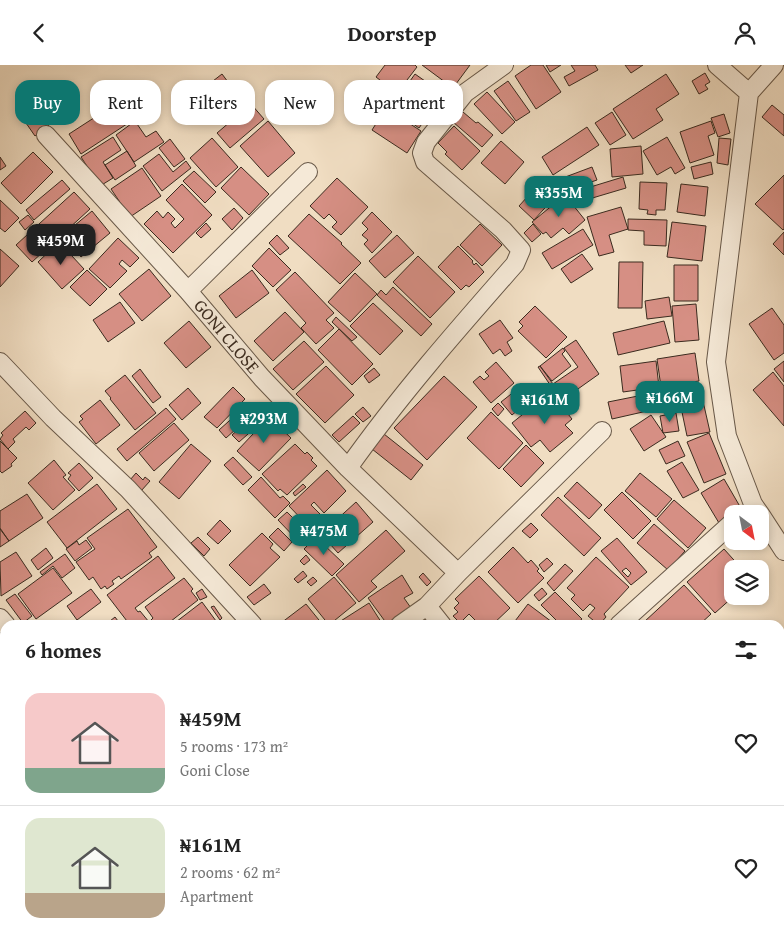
<!DOCTYPE html>
<html lang="en">
<head>
<meta charset="utf-8">
<style>
  body { margin:0; font-family:"Gentium Book Plus",serif; background:#f2f2f2; color:#222; height:100vh; display:flex; flex-direction:column; font-size:19px; white-space:nowrap }
  * { box-sizing:border-box; margin:0 }
  p { font-size:16px; color:#767676 }
  .icon { flex:none; width:28px; height:28px; fill:none; stroke:currentColor; stroke-width:2; stroke-linecap:round; stroke-linejoin:round }
  .map { position:relative; flex:1; overflow:hidden }
  .drawer { position:absolute; left:0px; top:555px; width:785px; height:321px; display:flex; flex-direction:column; background:#fff; border-radius:15px 15px 0 0; box-shadow:0 2px 8px #0003 }
  .drawer>* { flex:none }
  .hud { position:absolute; left:15px; top:15px; width:500px; height:45px; display:flex; gap:10px }
  .needle { width:32px; rotate:148deg }
  .tools { position:absolute; left:724px; top:440px; display:grid; gap:10px }
  .tools a { display:grid; place-items:center; width:45px; height:45px; border-radius:10px; background:#fff; box-shadow:0 2px 8px #0003; font-size:25px }
  .price { position:absolute; translate:-50% -42px; padding:0 11px; border-radius:10px; background:#0f766e; color:#fff; font-size:16px; line-height:32px; filter:drop-shadow(0 1px 2px #0008) }
  .price::after { content:''; position:absolute; left:50%; top:30px; width:15px; height:11px; margin-left:-8px; background:inherit; clip-path:polygon(0 0,100% 0,50% 100%) }
  .price.on { background:#222; color:#fff }
  ul { padding:0; list-style:none }
  li { display:flex; align-items:center; gap:15px; height:125px; padding:0 25px }
  li+li { border-top:1px solid #e0e0e0 }
  li span { display:grid; place-items:center; flex:none; width:140px; height:100px; border-radius:15px; color:#555 }
  li>.icon { margin-inline-start:auto }
  span .icon { width:60px; height:60px; fill:#fffc; stroke-width:1 }
  li b { font-size:21px }
  h2 { display:flex; justify-content:space-between; align-items:center; height:60px; padding:0 25px; font-size:21px }
  .chip { padding:0 18px; border-radius:15px; background:#fff; box-shadow:0 2px 8px #0003; font-size:18px; line-height:45px }
  .chip.on { background:#0f766e; color:#fff }
  header { display:flex; justify-content:space-between; align-items:center; height:65px; padding:0 25px; background:#fff; font-size:22px; font-weight:600 }
  .map>svg:first-child { display:block }
  .building { fill:#d68f84; stroke:#3b2b1f; fill-rule:evenodd }
  .lines { fill:none; stroke-linecap:round; stroke-linejoin:round }
  .minor-casing { stroke:#685848; stroke-width:20 }
  .minor { stroke:#f5e9d7; stroke-width:18 }
  .labels { text-anchor:middle; dominant-baseline:central; stroke-width:4.5; stroke-linejoin:round; paint-order:stroke }
  .street-label { font-size:18px; fill:#3b2b1f; stroke:#f5e9d7 }
</style>
</head>
<body>
<header><svg class="icon" aria-label="back" viewBox="0 0 24 24"><path d="M15 5l-7 7 7 7"/></svg>Doorstep<svg class="icon" aria-label="person" viewBox="0 0 24 24"><circle cx="12" cy="8" r="4"/><path d="M4 21q1-7 8-7t8 7"/></svg></header>
<div class="map">
<svg width="784" height="876" viewBox="0 0 784 876">
  <rect width="100%" height="100%" fill="#f0ddc2"/>
  <filter id="stains"><feTurbulence type="fractalNoise" baseFrequency=".004" numOctaves="4"/><feColorMatrix values="0 0 0 0 .2 0 0 0 0 .09 0 0 0 0 .02 0 0 0 .5 -.17"/></filter>
  <radialGradient id="worn" r=".72"><stop offset=".6" stop-color="#630" stop-opacity="0"/><stop offset="1" stop-color="#630" stop-opacity=".3"/></radialGradient>
  <path class="building" d="M385,0H415L417,2L397,28L376,12Z
    M422,0H470L453,23Z
    M531,0H543L561,27L536,44L515,11Z
    M546,0H561L550,7Z
    M571,0H595L598,5L569,21L564,12L575,6Z
    M625,0H643L631,8Z
    M705,8L710,17L705,20L708,24L699,29L692,16Z
    M222,9L237,29L210,50L196,32L205,24L204,23Z
    M415,9L442,28L426,50L400,30Z
    M666,9L679,29L656,44L663,55L633,74L613,44Z
    M508,16L530,47L516,56L494,26Z
    M487,27L515,57L502,69L474,39Z
    M120,36L133,55L81,89L69,69Z
    M55,39L63,49L35,71L26,58Z
    M251,39L264,54L230,83L217,68Z
    M405,39L426,53L419,63L399,49Z
    M772,40L784,50V71L762,52Z
    M386,43L421,66L407,88L372,65Z
    M463,47L476,58L478,57L493,70L482,82L453,57Z
    M612,47L626,70L610,80L595,58Z
    M724,49L730,68L718,72L711,53Z
    M135,56L146,72L156,66L164,77L134,97L116,70Z
    M268,56L295,88L268,112L240,81Z
    M711,56L715,68L708,71L714,90L690,98L680,67Z
    M454,61L480,86L462,105L445,89L447,87L438,78Z
    M587,62L599,80L553,110L542,92Z
    M113,72L121,85L103,97L113,113L100,121L81,92Z
    M667,72L685,103L675,109L671,102L657,110L643,86Z
    M212,73L238,102L216,122L190,93Z
    M719,73L731,74L728,100L717,98Z
    M170,74L185,94L174,102L159,83Z
    M501,76L524,97L505,119L481,98Z
    M641,81L643,109L612,112L610,84Z
    M127,86L136,101L115,115L105,100Z
    M33,87L53,107L21,139L1,118Z
    M159,89L173,107L186,96L191,103L162,126L143,101Z
    M0,92L6,101L0,105Z
    M711,97L713,109L694,114L691,102Z
    M241,102L269,129L249,150L221,123Z
    M592,102L597,115L565,126L560,114Z
    M142,103L161,131L130,152L111,124Z
    M194,106L216,127L205,138L183,116Z
    M784,110V164L783,165L755,139Z
    M546,111L561,125L534,155L519,141Z
    M623,112L626,123L589,134L590,137L579,141L574,127Z
    M337,113L368,142L341,170L332,162L337,157L329,149L324,154L310,141Z
    M62,115L70,124L34,155L26,145Z
    M640,117L667,118L665,145H656V150L647,149L648,145L639,144Z
    M182,119L212,150L173,188L144,159L157,146L163,153L168,147L175,154L171,158L175,163L184,154L166,135Z
    M681,119L708,122L705,151L677,147Z
    M74,127L90,144L32,197L16,180Z
    M565,130L585,155L569,169L563,163L551,173L546,167L543,169L532,157Z
    M0,135L19,153L5,167L0,163Z
    M621,142L628,164L609,170L614,187L599,191L587,152Z
    M234,143L243,153L232,165L222,154Z
    M92,146L110,168L81,192L63,170Z
    M372,147L392,167L372,188L364,179L368,175L362,170L368,164L362,158Z
    M309,149L342,178L341,179L361,198L340,219L288,171Z
    M28,150L34,157L25,165L19,157Z
    M628,154L667,155L666,181L644,180V166L628,165Z
    M672,157L706,161L702,196L667,192Z
    M206,158L211,164L201,173L196,168Z
    M480,159L502,180L482,201L460,180Z
    M533,159L541,169L532,177L524,168Z
    M583,164L593,180L552,204L542,188Z
    M784,167V190L773,179Z
    M277,170L289,183L280,190L269,178Z
    M397,170L414,188L385,213L369,196Z
    M118,173L139,193L130,202L122,195L119,199L127,206L110,223L89,204Z
    M59,177L84,204L62,224L38,197Z
    M458,181L473,196L472,197L474,200L476,198L484,207L469,222L466,220L461,225L438,202Z
    M269,183L291,205L273,222L252,201Z
    M0,184L19,201L0,222Z
    M582,189L593,204L571,218L561,204Z
    M418,191L455,227L430,253L393,217Z
    M619,197H643L642,243H618Z
    M674,200H698V236H674Z
    M149,204L171,231L142,256L119,229Z
    M87,205L107,224L90,241L70,222Z
    M252,205L269,228L236,253L219,231Z
    M295,207L334,248L326,255L334,263L316,279L301,263L306,258L276,225Z
    M355,208L377,229L350,257L328,237Z
    M393,222L432,259L421,271L377,230L381,225L386,230Z
    M669,232L672,251L647,254L645,236Z
    M120,237L135,258L108,277L93,255Z
    M373,238L403,266L380,290L350,261Z
    M696,239L699,275L675,277L672,241Z
    M535,241L567,272L546,293L518,266L523,261L519,257Z
    M772,243L784,260V288L774,295L749,259Z
    M285,247L304,267L273,296L254,276Z
    M336,252L357,272L352,276L332,257Z
    M500,255L513,273L507,277L512,286L505,291L500,284L493,289L479,269Z
    M189,256L211,282L186,303L164,278Z
    M664,256L670,278L618,290L613,268Z
    M339,264L373,299L352,320L318,285Z
    M576,275L599,309L561,336L538,302L540,301L553,319L578,302L564,283Z
    M304,276L324,297L293,325L273,304Z
    M563,283L565,286L562,289L571,301L552,316L540,301Z
    M695,288L699,316L661,322L657,294Z
    M656,296L659,322L623,327L620,301Z
    M784,296V317L774,304Z
    M496,297L514,318L491,338L473,317L480,311L484,315L489,311L485,307Z
    M326,301L354,330L325,358L296,329Z
    M374,303L380,310L369,318L364,311Z
    M140,304L161,332L153,338L132,311Z
    M773,307L784,321V361L753,325Z
    M125,310L156,348L135,365L110,334L111,333L105,326Z
    M444,311L477,342L427,395L394,363Z
    M233,322L245,334L217,363L204,352Z
    M520,322L530,335L512,350L501,337Z
    M188,323L201,338L182,355L169,340Z
    M700,323L710,367L687,371L678,328Z
    M673,324L675,343L658,344L657,326Z
    M653,328L656,344L612,354L608,337Z
    M543,333L549,340L556,334L572,354L565,360L573,368L550,387L540,375L531,382L512,358Z
    M100,335L120,360L96,379L79,357L83,354L80,351Z
    M498,338L504,344L498,351L492,344Z
    M363,342L371,351L363,357L355,349Z
    M166,343L176,354L127,396L117,384Z
    M25,346L36,358L29,365L26,362L13,374L15,377L8,384L0,374L3,370L1,368Z
    M258,347L265,354L239,377L232,370Z
    M491,347L523,378L499,404L467,373Z
    M238,348L245,356L226,373L219,365Z
    M676,348L679,366L663,368L660,351Z
    M651,350L666,372L644,386L630,364Z
    M353,351L360,358L339,377L332,370Z
    M269,352L291,373L259,406L237,386Z
    M174,358L189,375L154,406L139,388Z
    M709,368L726,409L704,418L687,377Z
    M384,369L423,400L411,415L372,384Z
    M0,376L17,393L11,399L12,401L2,408L0,406Z
    M678,376L685,391L666,399L659,385Z
    M191,379L211,396L179,434L159,417Z
    M295,379L305,389L307,387L313,393L311,395L317,401L287,430L280,424L278,426L262,409Z
    M526,380L544,398L521,422L503,404Z
    M233,392L252,412L243,420L224,400Z
    M54,395L66,410L63,412L75,425L53,445L28,418Z
    M682,397L699,425L683,433L667,406Z
    M79,398L93,413L79,426L68,414L71,410L68,408Z
    M327,405L346,426L324,448L314,437L311,440L321,450L309,462L289,441Z
    M136,408L143,415L145,412L150,416L141,426L130,415Z
    M640,408L672,434L656,452L625,426Z
    M261,412L280,433L283,431L290,438L275,453L248,425Z
    M724,414L742,445L732,449V450L719,458L701,428Z
    M577,417L602,440L589,454L564,431Z
    M97,419L117,444L67,483L47,457Z
    M303,419L306,422L295,431L293,428Z
    M622,427L651,456L633,474L604,445Z
    M27,429L43,453L9,476L0,463V446Z
    M558,432L601,473L584,491L541,450Z
    M674,435L706,463L688,483L657,454Z
    M356,437L373,457L338,488L321,469Z
    M128,444L157,482L149,488L152,492L121,514L119,511L112,516L114,519L107,524L105,521L101,524L93,512L89,515L76,497L95,484L87,473Z
    M287,447L311,471L302,480L278,455Z
    M220,455L231,466L218,479L207,469Z
    M531,458L538,465L530,473L522,466Z
    M654,459L685,486L668,505L637,478Z
    M278,463L292,477L284,486L269,472Z
    M0,464L9,476L0,482Z
    M386,465L405,486L371,516L377,522L359,537L336,510Z
    M262,468L273,479L270,483L280,492L250,521L229,500Z
    M318,470L322,474L320,476L344,499L332,511L304,484Z
    M198,472L210,484L204,491L191,478Z
    M617,473L647,507L631,520L601,486ZM626,503L631,508L628,512L622,506Z
    M86,475L92,483L75,496L66,484L77,476L79,480Z
    M513,482L528,498L531,495L539,504L537,506L544,513L518,538L488,507Z
    M46,483L53,493L38,505L31,495Z
    M724,484L742,504H732V531H734L715,548L687,517Z
    M16,487L32,511L1,531L0,497Z
    M65,489L75,503L62,513L53,501L42,510L40,507Z
    M306,490L310,495L304,500L300,496Z
    M158,491L175,513L135,543L138,547L140,546L149,557L153,553L145,542L184,513L193,524L191,526L198,535L166,560H130L107,530Z
    M596,492L629,522L604,549L606,552L599,560L588,551L595,543L590,539L583,546L571,534L575,530L567,523Z
    M547,493L553,499L544,507L539,500Z
    M565,499L573,506L554,526L547,518Z
    M53,503L72,528L36,554L18,529Z
    M303,506L307,511L298,518L294,514Z
    M423,508L431,517L427,521L419,512Z
    M402,510L413,528L404,533L411,543L387,559L368,533Z
    M479,511L510,543L492,560H480L469,549L460,558L453,551L458,547L454,543L459,538L455,534Z
    M313,512L317,516L311,521L307,517Z
    M334,512L356,538L329,560L308,534Z
    M264,519L271,528L254,540L247,532Z
    M684,520L711,549L699,560H647L644,557Z
    M542,523L547,529L539,536L534,530Z
    M91,524L101,537L77,555L67,541Z
    M202,524L207,532L200,535L196,528Z
    M555,527L582,554L575,560H561L541,540Z
    M15,529L32,551L23,558L6,535Z
    M202,537L219,560H172Z
    M369,538L383,560H337L336,559Z
    M306,539L323,560H282L281,558Z
    M528,539L556,560H512Z
    M214,541L222,553L220,555L211,542Z
    M115,552L121,560H105Z
    M0,586L5,593V599L0,603Z
    M5,616V640L0,636V622Z
    M784,652V673L780,668V656Z
    M5,658V682L0,678V664Z
    M1,727L5,730V755L0,750Z
    M780,752L784,756V779L782,781L780,780Z
    M0,783L5,786V812L3,814L0,812Z
    M784,867V876H774V875Z
    M139,871H178L176,876H141L137,875Z
    M182,871H194L199,876H180L179,874Z
    M256,871H287L281,876H254L252,874Z
    M304,871H328L321,876H307Z
    M337,871H372L374,875L372,876H340Z
    M395,871H420V876H389Z
    M469,871H505L499,876H473Z
    M542,871H566L570,876H536Z
    M571,871H588L582,876H575Z
    M609,871H642L638,876H603Z"/>
  <g class="lines">
    <defs>
      <path id="minor" d="M717,0L749,28
        M46,70L188,226L262,313L348,403L458,508
        M188,226L308,107
        M0,297L53,353L128,424L253,560
        M348,403C399,331 457,265 515,199L521,185L503,165L425,97L422,88L426,77L465,28L504,0
        M760,449L753,439L727,371L716,297L749,28L774,0
        M760,449L784,486
        M427,541L442,560
        M0,553L6,560
        M400,560L427,541L458,508L602,366
        M619,560L732,458
        M0,708L5,702
        M780,812L784,810
        M210,876L216,871
        M427,876L433,871
        M676,876L683,871"/>
    </defs>
    <use href="#minor" class="minor-casing"/>
    <use href="#minor" class="minor"/>
  </g>
  <g class="labels">
    <g class="street-label">
      <text transform="translate(227 271) rotate(50)">GONI CLOSE</text>
    </g>
  </g>
  <rect width="100%" height="100%" filter="url(#stains)"/>
  <rect width="100%" height="100%" fill="url(#worn)"/>
</svg>
<div class="tools">
<a><svg class="needle" viewBox="-14 -14 28 28"><path d="M0-13l5 13h-10z" fill="#e53935"/><path d="M0 13l5-13h-10z" fill="#767676"/></svg></a>
<a><svg class="icon" aria-label="layers" viewBox="0 0 24 24"><path d="M12 4l9 5-9 5-9-5zM3 14l9 5 9-5"/></svg></a>
</div>
<b class="price" style="left:559px;top:153px">₦355M</b>
<b class="price on" style="left:61px;top:201px">₦459M</b>
<b class="price" style="left:670px;top:358px">₦166M</b>
<b class="price" style="left:545px;top:360px">₦161M</b>
<b class="price" style="left:264px;top:379px">₦293M</b>
<b class="price" style="left:324px;top:491px">₦475M</b>
<div class="hud">
<a class="chip on">Buy</a>
<a class="chip">Rent</a>
<a class="chip">Filters</a>
<a class="chip">New</a>
<a class="chip">Apartment</a>
</div>
<section class="drawer">
<h2>6 homes<svg class="icon" aria-label="filters" viewBox="0 0 24 24"><path d="M4 7h16M4 17h16"/><circle cx="9" cy="7" r="2"/><circle cx="15" cy="17" r="2"/></svg></h2>
<ul>
<li><span style="background:linear-gradient(#f6c9c9 75%,#7fa58c 0)"><svg class="icon" aria-label="home" viewBox="0 0 24 24"><path d="M3 11l9-7 9 7M6 9v11h12V9"/></svg></span><div><b>₦459M</b><p>5 rooms · 173 m²</p><p>Goni Close</p></div><svg class="icon" aria-label="heart" viewBox="0 0 24 24"><path d="M12 20l-8-8c-3-5 5-10 8-4 3-6 11-1 8 4z"/></svg></li>
<li><span style="background:linear-gradient(#dfe7d0 75%,#b9a48a 0)"><svg class="icon" aria-label="home" viewBox="0 0 24 24"><path d="M3 11l9-7 9 7M6 9v11h12V9"/></svg></span><div><b>₦161M</b><p>2 rooms · 62 m²</p><p>Apartment</p></div><svg class="icon" aria-label="heart" viewBox="0 0 24 24"><path d="M12 20l-8-8c-3-5 5-10 8-4 3-6 11-1 8 4z"/></svg></li>
</ul>
</section>
</div>
</body>
</html>
